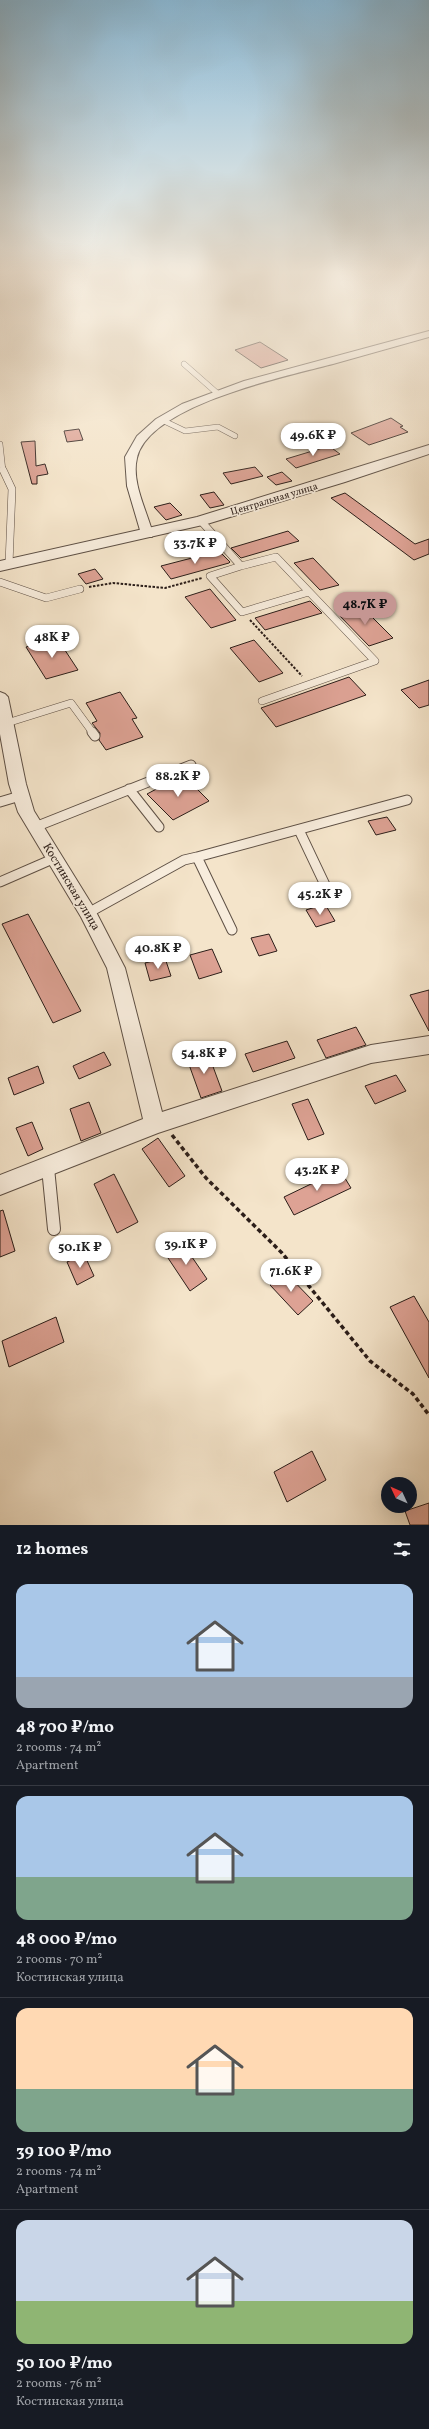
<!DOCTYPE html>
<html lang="en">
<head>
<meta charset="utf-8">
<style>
  body { margin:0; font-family:Vollkorn,serif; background:#242831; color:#f1f3f6; height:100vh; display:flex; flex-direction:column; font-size:15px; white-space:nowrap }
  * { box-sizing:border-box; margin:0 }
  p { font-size:13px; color:#9ea1a6 }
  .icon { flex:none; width:22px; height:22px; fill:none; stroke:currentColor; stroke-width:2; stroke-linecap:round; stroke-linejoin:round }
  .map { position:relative; height:1525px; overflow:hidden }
  .panel { display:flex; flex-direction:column; background:#171b24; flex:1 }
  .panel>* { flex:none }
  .needle { width:26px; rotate:314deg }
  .controls { position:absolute; left:381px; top:1477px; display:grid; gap:8px }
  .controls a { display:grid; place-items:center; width:36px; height:36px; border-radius:50%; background:#171b24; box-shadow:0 4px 16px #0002; font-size:20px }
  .price { position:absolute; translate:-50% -34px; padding:0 9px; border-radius:14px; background:#fff; color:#222; font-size:13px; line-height:26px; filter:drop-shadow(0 1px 2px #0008) }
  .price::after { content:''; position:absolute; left:50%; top:24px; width:12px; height:9px; margin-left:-6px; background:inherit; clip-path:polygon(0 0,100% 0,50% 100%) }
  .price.on { background:#c59692; color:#111 }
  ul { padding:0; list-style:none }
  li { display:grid; align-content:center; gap:8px; height:212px; padding:0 16px }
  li+li { border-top:1px solid #363941 }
  li span { display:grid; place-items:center; height:124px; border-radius:12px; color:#555 }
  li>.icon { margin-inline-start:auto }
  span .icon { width:72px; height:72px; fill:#fffc; stroke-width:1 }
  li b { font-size:17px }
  h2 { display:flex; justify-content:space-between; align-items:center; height:48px; padding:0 16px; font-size:17px }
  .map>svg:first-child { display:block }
  .building { fill:#dda294; stroke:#2c1e19 }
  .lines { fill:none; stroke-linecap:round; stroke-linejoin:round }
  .service-far3-casing { stroke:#5e5045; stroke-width:6 }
  .service-far2-casing { stroke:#5e5045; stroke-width:8 }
  .service-far1-casing { stroke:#5e5045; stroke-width:11 }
  .service-casing { stroke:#5e5045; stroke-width:14 }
  .minor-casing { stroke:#5e5045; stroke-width:2 }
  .tertiary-casing { stroke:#5e5045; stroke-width:2 }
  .path-far1 { stroke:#2c1e19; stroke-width:2; stroke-dasharray:2.5 1.5; stroke-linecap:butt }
  .path { stroke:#2c1e19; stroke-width:3.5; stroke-dasharray:4.5 3; stroke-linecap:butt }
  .service-far3 { stroke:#f8eddd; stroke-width:5 }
  .service-far2 { stroke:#f8eddd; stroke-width:7 }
  .service-far1 { stroke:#f8eddd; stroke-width:9 }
  .service { stroke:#f8eddd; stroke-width:12 }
  .minor { fill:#f8eddd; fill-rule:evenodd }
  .tertiary { fill:#f8eddd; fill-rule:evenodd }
  .labels { text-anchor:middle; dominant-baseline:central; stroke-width:3.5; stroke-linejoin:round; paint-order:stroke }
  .far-street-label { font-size:10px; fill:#2c1e19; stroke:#f8eddd }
  .street-label { font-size:12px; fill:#2c1e19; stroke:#f8eddd }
</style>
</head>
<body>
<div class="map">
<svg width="429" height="1525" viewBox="0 0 429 1525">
  <rect width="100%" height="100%" fill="#f4e4ca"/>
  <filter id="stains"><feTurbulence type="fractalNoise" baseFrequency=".005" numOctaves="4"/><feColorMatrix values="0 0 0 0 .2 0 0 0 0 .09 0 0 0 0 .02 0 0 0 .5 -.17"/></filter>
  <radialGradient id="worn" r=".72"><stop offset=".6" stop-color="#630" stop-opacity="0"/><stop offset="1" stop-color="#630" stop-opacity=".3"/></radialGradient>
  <path class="building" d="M260,342L288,360L261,368L235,350Z
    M391,418L403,426L400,427L408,432L369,445L351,433Z
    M79,429L83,440L67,442L64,431Z
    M35,441L36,466L45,464L48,474L37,476V484H32L21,442Z
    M329,446L340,454L296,468L286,459Z
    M255,467L263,476L231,484L223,473Z
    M282,472L292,481L276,485L267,477Z
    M214,492L224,505L210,508L200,495Z
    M345,493L415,544L429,539V554L414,560L331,498Z
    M170,503L182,515L166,520L154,507Z
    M288,531L299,541L241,558L231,548Z
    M219,551L230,562L229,563L171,579L161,566Z
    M313,558L339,585L320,590L294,563Z
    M95,569L103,579L86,584L78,574Z
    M210,589L236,620L211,628L185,597Z
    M310,601L322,613L265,630L255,618Z
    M361,606L393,638L369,646L337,613Z
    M57,638L78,670L46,679L26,647Z
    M254,640L283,673L259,682L230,648Z
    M349,677L366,695L276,727L261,708Z
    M429,680V705L419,708L401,690Z
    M120,692L137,718L132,719L143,737L106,750L99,740L100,733L92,723L97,721L86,703Z
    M183,775L209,801L173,820L147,794Z
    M387,817L396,830L376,835L368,821Z
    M325,904L335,921L316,927L306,910Z
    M28,914L81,1011L53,1023L2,924Z
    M269,934L277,951L259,956L251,938Z
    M212,949L222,972L199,979L190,955Z
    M165,958L171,976L150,981L145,963Z
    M429,990V1031L410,995Z
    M356,1027L366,1045L326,1058L317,1040Z
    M287,1041L295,1058L253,1072L245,1054Z
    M104,1052L111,1065L79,1079L73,1066Z
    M208,1053L222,1091L201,1098L187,1059Z
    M38,1066L44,1083L14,1095L8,1078Z
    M396,1075L406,1091L375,1104L365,1086Z
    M308,1099L324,1134L308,1140L292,1104Z
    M89,1102L101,1133L81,1141L70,1109Z
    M32,1122L43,1149L28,1156L16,1128Z
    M158,1138L185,1176L169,1187L142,1149Z
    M340,1170L351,1188L294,1215L284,1197Z
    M114,1174L138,1222L117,1233L94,1184Z
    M3,1210L15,1251L0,1257V1211Z
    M181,1241L207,1279L190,1291L164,1252Z
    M84,1254L94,1276L77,1285L67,1262Z
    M284,1271L313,1301L298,1315L270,1285Z
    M414,1296L429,1322V1378L390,1307Z
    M56,1317L64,1342L9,1367L2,1341Z
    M312,1451L326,1480L287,1502L274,1472Z
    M429,1503V1525H410L405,1511Z"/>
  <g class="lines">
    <defs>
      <path id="service-far3" d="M184,364L217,393
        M162,420L185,431L218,427L235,436
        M0,444L3,471"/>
      <path id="service-far2" d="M3,470L12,489L9,564
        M201,521L241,566L276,557L375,661L262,701
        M241,566L210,576L242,612L309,592
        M0,582L46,598L80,589
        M7,723L71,703L93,733"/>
      <path id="service-far1" d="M92,732L95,736
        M129,789L159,827
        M0,802L20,796
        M35,827L191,765
        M299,830L327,889
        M197,857L407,800
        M0,882L55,858
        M88,913L184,860L197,857L232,930"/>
      <path id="service" d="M48,1168L54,1229"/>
      <path id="minor" d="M429,331V337C397,346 365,355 333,364C287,376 149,405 137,458C131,482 147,511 153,534L152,537H142L127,486L125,457L137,436L156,419L182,404L244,381Z
        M0,692L5,694L8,697L26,784L34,811L94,908L125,968L162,1112L371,1045L429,1036V1054L371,1063L158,1133L0,1195V1175L143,1119L107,968L81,917L18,812L9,784L0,734Z"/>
      <path id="tertiary" d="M429,445V454L345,482L207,524L0,571V561L197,517Z"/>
    </defs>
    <use href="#service-far3" class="service-far3-casing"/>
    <use href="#service-far2" class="service-far2-casing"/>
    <use href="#service-far1" class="service-far1-casing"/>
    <use href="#service" class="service-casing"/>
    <use href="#minor" class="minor-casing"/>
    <use href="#tertiary" class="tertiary-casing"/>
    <path class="path-far1" d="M89,587L113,583L165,588L202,578
      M250,620L302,676"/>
    <path class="path" d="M172,1135L206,1178L282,1253L370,1361L413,1394L429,1415"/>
    <use href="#service-far3" class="service-far3"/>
    <use href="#service-far2" class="service-far2"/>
    <use href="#service-far1" class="service-far1"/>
    <use href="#service" class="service"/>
    <use href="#minor" class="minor"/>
    <use href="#tertiary" class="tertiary"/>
  </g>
  <linearGradient id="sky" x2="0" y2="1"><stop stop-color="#89b8d5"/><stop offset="0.56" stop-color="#faf3e7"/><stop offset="1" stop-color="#faf3e7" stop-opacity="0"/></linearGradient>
  <rect width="429" height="485" fill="url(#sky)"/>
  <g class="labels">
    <g class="far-street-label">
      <text transform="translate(274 499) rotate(-17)">Центральная улица</text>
    </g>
    <g class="street-label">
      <text transform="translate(71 887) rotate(59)">Костинская улица</text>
    </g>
  </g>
  <rect width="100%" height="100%" filter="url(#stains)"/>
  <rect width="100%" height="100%" fill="url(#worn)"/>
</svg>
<div class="controls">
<a><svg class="needle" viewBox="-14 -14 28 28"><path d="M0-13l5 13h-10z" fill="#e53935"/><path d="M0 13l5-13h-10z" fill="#9ea1a6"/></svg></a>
</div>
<b class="price" style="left:313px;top:457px">49.6K ₽</b>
<b class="price" style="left:195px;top:565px">33.7K ₽</b>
<b class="price on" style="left:365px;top:626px">48.7K ₽</b>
<b class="price" style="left:52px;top:659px">48K ₽</b>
<b class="price" style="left:178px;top:798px">88.2K ₽</b>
<b class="price" style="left:320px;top:916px">45.2K ₽</b>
<b class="price" style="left:158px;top:970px">40.8K ₽</b>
<b class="price" style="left:204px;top:1075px">54.8K ₽</b>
<b class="price" style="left:317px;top:1192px">43.2K ₽</b>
<b class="price" style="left:186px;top:1266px">39.1K ₽</b>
<b class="price" style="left:80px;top:1269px">50.1K ₽</b>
<b class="price" style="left:291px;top:1293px">71.6K ₽</b>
</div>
<section class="panel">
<h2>12 homes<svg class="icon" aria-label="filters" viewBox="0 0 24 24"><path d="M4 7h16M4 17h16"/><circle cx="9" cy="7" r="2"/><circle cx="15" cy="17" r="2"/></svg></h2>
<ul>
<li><span style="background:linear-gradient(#a9c7e8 75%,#9aa5b1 0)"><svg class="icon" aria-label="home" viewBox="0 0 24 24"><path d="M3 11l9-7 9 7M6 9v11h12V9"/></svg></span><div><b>48 700 ₽/mo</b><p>2 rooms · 74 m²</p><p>Apartment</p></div></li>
<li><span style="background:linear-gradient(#a9c7e8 65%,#7fa58c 0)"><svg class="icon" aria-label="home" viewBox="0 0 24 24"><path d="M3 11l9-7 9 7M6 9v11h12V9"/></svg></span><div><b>48 000 ₽/mo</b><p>2 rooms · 70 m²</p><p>Костинская улица</p></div></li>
<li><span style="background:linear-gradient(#ffd9b3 65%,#7fa58c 0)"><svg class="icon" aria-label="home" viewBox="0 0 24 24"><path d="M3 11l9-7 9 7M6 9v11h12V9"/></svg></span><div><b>39 100 ₽/mo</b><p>2 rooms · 74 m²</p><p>Apartment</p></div></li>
<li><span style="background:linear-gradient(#c9d6e8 65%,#8fb573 0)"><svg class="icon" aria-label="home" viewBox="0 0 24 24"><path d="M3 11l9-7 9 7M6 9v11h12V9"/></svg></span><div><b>50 100 ₽/mo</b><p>2 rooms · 76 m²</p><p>Костинская улица</p></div></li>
</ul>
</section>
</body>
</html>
